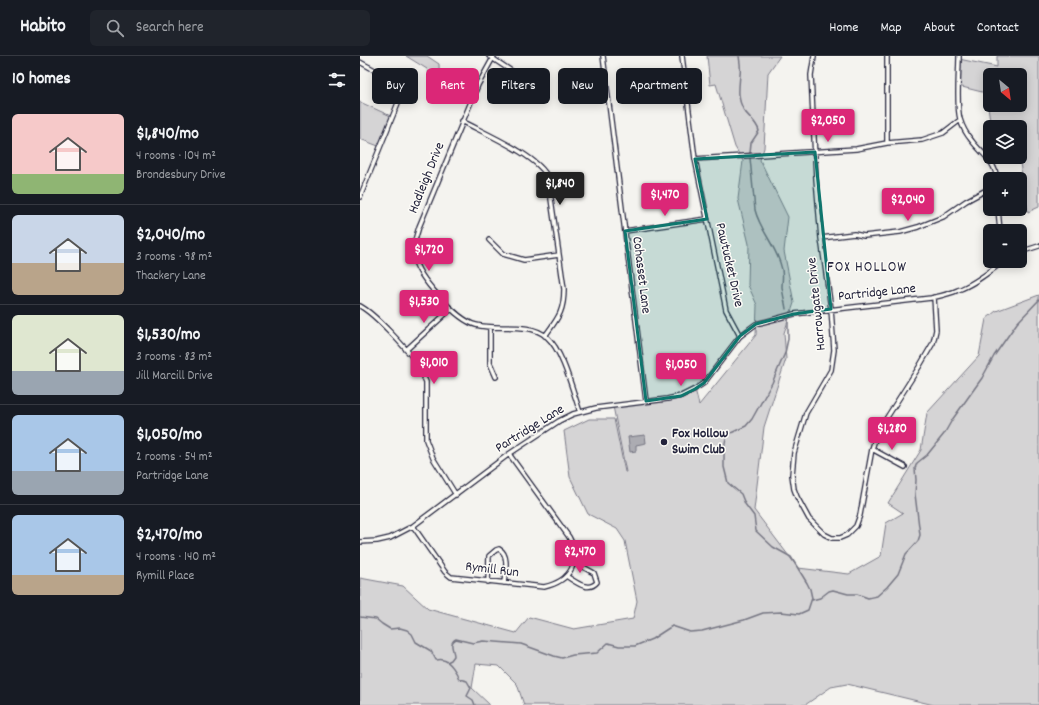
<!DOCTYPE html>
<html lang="en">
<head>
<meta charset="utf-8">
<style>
  body { margin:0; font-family:Dekko,sans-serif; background:#20242c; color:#f1f3f6; height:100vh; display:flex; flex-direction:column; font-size:15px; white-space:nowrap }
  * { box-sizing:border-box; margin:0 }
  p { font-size:13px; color:#9ea1a6 }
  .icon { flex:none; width:22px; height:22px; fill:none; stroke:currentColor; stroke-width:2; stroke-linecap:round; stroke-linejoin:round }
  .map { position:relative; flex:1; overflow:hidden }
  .details { display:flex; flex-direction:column; background:#171b24; width:360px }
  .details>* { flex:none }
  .hud { position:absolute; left:12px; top:12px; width:380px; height:36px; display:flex; gap:8px }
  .needle { width:26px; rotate:151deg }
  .controls { position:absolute; left:623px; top:12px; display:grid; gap:8px }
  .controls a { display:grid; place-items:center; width:44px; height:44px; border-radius:6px; background:#171b24; box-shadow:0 2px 10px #0003; font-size:20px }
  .price { position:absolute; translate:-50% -34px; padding:0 9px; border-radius:4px; background:#db2777; color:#fff; font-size:13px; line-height:26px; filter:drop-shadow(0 1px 2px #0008) }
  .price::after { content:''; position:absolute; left:50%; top:24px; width:12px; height:9px; margin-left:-6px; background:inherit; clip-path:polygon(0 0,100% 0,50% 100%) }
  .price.selected { background:#222; color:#fff }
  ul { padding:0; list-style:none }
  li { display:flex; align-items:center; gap:12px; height:100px; padding:0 12px }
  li+li { border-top:1px solid #363941 }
  li span { display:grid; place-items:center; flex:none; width:112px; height:80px; border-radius:6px; color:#555 }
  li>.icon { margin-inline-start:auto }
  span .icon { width:48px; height:48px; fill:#fffc; stroke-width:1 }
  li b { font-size:17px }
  h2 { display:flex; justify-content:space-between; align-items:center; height:48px; padding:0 12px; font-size:17px }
  .chip { padding:0 14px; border-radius:6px; background:#171b24; box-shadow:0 2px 10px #0003; font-size:14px; line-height:36px }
  .chip.selected { background:#db2777; color:#fff }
  header { display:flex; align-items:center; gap:24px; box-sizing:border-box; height:56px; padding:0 20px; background:#171b24; border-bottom:1px solid #363941 }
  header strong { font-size:19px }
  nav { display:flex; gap:22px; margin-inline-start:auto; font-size:14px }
  .search { width:280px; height:36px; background:#20242c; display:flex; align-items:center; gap:10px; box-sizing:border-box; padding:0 14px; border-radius:6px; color:#9ea1a6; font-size:15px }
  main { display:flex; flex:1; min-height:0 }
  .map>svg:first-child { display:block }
  .green { fill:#d5d4d5; stroke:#7c7b88; fill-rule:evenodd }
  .water { fill:#acacb2; stroke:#757582 }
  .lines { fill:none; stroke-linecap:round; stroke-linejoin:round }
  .stream { stroke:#757582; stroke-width:1.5 }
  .street-casing { stroke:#22223b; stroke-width:6 }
  .street { stroke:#fdfcf7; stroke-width:3.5 }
  .marked { fill:#0f766e; fill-opacity:0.2; stroke:#0f766e; stroke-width:3; stroke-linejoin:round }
  .poi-dot { fill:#22223b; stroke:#fdfcf7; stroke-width:1.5 }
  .labels { text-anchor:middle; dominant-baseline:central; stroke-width:3; stroke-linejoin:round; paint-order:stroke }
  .street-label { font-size:14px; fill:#22223b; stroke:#fdfcf7 }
  .poi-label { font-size:14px; font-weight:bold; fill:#22223b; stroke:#fdfcf7; text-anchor:start }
  .neighbourhood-label { font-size:15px; letter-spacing:1px; fill:#22223b; stroke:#fdfcf7 }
</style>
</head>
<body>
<header>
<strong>Habito</strong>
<div class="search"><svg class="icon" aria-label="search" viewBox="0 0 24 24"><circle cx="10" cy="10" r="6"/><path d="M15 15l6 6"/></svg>Search here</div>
<nav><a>Home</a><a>Map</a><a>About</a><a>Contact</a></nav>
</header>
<main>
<section class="details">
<h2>10 homes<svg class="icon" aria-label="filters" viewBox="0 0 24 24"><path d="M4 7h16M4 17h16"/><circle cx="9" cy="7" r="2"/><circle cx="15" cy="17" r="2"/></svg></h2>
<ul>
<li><span style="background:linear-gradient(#f6c9c9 75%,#8fb573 0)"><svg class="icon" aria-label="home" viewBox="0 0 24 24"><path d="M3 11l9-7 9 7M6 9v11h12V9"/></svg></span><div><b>$1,840/mo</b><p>4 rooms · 104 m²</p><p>Brondesbury Drive</p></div></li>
<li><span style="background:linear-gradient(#c9d6e8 60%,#b9a48a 0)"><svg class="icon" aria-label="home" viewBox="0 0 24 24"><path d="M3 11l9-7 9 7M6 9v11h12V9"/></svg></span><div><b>$2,040/mo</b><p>3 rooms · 98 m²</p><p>Thackery Lane</p></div></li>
<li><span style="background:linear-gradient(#dfe7d0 70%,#9aa5b1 0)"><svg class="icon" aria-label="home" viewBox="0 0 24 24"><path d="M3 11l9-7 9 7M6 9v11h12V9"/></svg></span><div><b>$1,530/mo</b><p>3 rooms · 83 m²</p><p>Jill Marcill Drive</p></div></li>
<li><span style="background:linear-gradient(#a9c7e8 70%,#9aa5b1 0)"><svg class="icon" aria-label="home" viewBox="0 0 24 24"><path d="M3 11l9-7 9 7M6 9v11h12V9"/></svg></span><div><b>$1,050/mo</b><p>2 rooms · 54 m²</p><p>Partridge Lane</p></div></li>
<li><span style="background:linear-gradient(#a9c7e8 75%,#b9a48a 0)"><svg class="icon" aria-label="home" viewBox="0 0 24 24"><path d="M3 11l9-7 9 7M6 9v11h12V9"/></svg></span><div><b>$2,470/mo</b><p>4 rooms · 140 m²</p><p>Rymill Place</p></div></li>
</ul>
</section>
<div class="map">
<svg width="679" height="649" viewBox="0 0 679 649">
  <rect width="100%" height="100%" fill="#f4f3ef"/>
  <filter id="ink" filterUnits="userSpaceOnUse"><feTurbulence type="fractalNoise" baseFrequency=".025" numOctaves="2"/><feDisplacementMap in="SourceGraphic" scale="8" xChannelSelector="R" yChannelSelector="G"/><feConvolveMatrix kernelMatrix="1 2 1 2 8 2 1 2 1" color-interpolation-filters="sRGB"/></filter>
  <g filter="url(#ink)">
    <path class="green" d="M46,0H67L79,8L80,42L67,13Z
      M347,0H420L408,17L404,92L400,104L428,161L424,195L434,247L424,277L426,303L404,371L394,454L438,512L489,518L521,500L526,467L543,457L528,447L561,394L567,357L619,300L626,263L636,255L679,239V649H574L487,628L471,631L445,649H164L157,628L139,610L116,608L112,632L130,649H0V522L43,530L68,553L156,577L169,561L214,573L273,563L277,545L265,485L257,473L228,458L210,421L204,375L229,363H254L265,416H266L253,350L307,343L335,333L339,349L396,279L397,249L388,229L389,188L378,143L383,105L375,91L356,28L350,29Z
      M637,0H679V151L668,156L659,101L660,71H631L626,37L598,30L599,3L637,11ZM630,19H660V49H630Z
      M0,46L33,61L21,91L0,83Z"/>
    <path class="water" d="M285,379L286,387L276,389V395L270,396L268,381Z"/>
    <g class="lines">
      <path class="stream" d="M379,0C380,6 381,13 380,19C379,31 377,41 383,53C388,61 397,66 399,75L391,87L390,97
        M390,102L395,154C400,174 416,190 421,210C424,217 422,224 422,231C423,239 425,246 426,253
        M452,544L460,542L469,535L473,534L488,538H497L508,542L517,540L527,531L538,518L546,498L558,485L560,479L555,438L556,424L555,412L557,407L567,399L584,378L592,364L622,322L634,300L657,267L679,244
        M0,561L16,563L22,568L30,573L40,572L47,574L52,578L56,586L71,595L76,604C78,604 81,603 83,604C90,605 97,617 99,623L107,625L111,632L107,640L113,644L115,649
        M87,606L91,604L94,600C94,594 88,587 96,583L113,587L123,585L161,588L194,600L202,602L213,599L237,597L248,587L259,590H275L292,583L312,570L330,576L342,575L384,564L403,557L421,556L439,558L448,554L452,542L450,533L447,527L431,501L413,491L396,475L394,460L385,448L381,438L368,427L364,411V393L366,382L371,377L386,370L392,363L412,327L425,297L428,283V264"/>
      <defs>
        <path id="street" d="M129,0L174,30
          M134,0L118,29L59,171C56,181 52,191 54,201C57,221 97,264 116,269C139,275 168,265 187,281C203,295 213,336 220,356
          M243,0L286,345
          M322,0L335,103L364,244L366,254L380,280
          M454,0L451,19L456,123L461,182L471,253L474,294L471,314L446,357L434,397L432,419L434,433L437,441L449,463L464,478L472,482H480L487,479L496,470L500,459L512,393L517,377L559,311L573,287L576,274L574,241
          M599,0C599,16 596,49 600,63C602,70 607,79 612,85C622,98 635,105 637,123
          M0,6C19,17 37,22 38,47L0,141
          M102,65C124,77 179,100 188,122L204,233C204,256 198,262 185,280
          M527,87V0
          M335,103L496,93L527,87L562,84L583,77L600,64
          M638,153L640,175
          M265,175L347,163
          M461,182L494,178L504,180L540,176L558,171L583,161L606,145L630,132
          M129,184L143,198L164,204L199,199
          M660,196L679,190
          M0,250C15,258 46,292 56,306C60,312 63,319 66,326V384L73,402L96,439
          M130,271V307L136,321
          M46,294L91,253
          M512,393L545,411
          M53,470L85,516L91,521L184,531C211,525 222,505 209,481L149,398
          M0,486L17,485L30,482L53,470L149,398L199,365L213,358L236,352L307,343L321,340L335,333L344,327L380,280L396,268L434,258L571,242C580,240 590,238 598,234C615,228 630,215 644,205
          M206,520C215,525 228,537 237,526L234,517L214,506
          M128,526L129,500L136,494L139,493C150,499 145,517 144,527"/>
      </defs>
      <use href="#street" class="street-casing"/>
      <use href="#street" class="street"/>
    </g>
  </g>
  <path class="marked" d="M455,96L471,253L434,258L396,268L380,280L344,327L335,333L321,340L286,345L265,175L347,163L335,103Z"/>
  <circle class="poi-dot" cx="304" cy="386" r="4"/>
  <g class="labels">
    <g class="street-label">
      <text transform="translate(67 122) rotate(-68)">Hadleigh Drive</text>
      <text transform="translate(369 209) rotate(77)">Pawtucket Drive</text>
      <text transform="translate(281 219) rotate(83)">Cohasset Lane</text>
      <text transform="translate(517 237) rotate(-6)">Partridge Lane</text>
      <text transform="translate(457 248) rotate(-96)">Harrowgate Drive</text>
      <text transform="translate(170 373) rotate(-32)">Partridge Lane</text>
      <text transform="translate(132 514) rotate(7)">Rymill Run</text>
    </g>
    <g class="poi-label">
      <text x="312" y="378">Fox Hollow<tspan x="312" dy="16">Swim Club</tspan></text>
    </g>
    <g class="neighbourhood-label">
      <text x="507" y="212">FOX HOLLOW</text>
    </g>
  </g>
</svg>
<div class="controls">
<a><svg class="needle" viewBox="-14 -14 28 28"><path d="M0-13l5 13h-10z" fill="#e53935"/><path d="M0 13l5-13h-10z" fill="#9ea1a6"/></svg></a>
<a><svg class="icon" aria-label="layers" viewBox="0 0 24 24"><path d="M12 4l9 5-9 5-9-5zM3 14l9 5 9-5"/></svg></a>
<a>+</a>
<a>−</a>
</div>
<b class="price" style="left:468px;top:87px">$2,050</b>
<b class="price selected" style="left:200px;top:150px">$1,840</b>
<b class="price" style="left:305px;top:161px">$1,470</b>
<b class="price" style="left:548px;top:166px">$2,040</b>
<b class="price" style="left:69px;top:216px">$1,720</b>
<b class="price" style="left:64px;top:268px">$1,530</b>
<b class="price" style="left:74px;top:329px">$1,010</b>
<b class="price" style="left:321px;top:331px">$1,050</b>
<b class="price" style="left:532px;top:395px">$1,280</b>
<b class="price" style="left:220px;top:518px">$2,470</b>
<div class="hud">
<a class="chip">Buy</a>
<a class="chip selected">Rent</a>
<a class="chip">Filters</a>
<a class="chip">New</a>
<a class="chip">Apartment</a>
</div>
</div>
</main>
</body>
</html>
